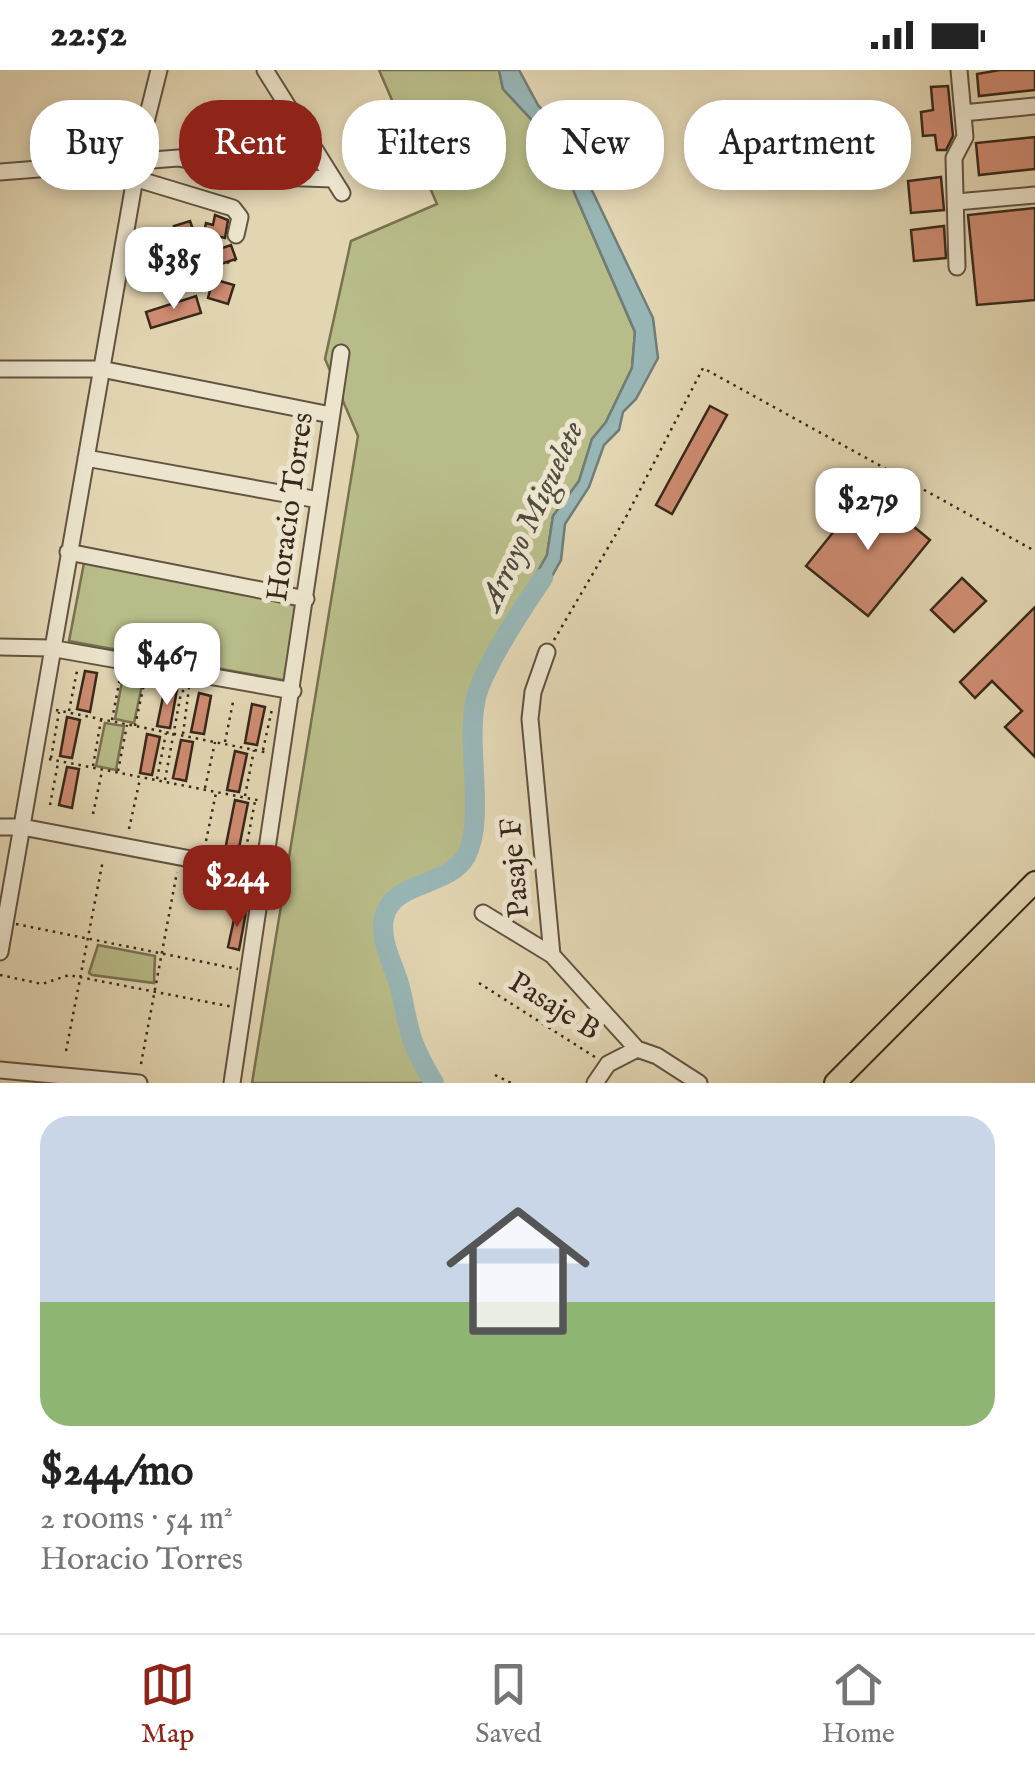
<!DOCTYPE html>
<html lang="en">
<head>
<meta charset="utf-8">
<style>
  body { margin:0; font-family:"IM FELL English",serif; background:#f2f2f2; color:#222; height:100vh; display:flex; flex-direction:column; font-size:38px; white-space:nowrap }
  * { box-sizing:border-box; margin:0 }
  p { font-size:32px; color:#767676 }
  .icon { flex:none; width:55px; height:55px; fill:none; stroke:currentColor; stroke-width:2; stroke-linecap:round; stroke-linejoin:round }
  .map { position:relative; height:1013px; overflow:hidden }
  .panel { display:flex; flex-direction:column; background:#fff; flex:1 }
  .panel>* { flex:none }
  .guide { position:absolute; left:30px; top:30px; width:975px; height:90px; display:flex; gap:20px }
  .price { position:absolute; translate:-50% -85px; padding:0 22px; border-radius:20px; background:#fff; color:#222; font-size:32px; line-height:65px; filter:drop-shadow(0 2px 5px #0008) }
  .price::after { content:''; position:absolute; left:50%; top:60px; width:30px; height:22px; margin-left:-15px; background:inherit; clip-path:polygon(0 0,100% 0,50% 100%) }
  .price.current { background:#8f2418; color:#fff }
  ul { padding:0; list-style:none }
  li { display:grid; align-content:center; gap:20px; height:530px; padding:0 40px }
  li+li { border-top:2px solid #e0e0e0 }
  li span { display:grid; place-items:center; height:310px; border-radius:30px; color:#555 }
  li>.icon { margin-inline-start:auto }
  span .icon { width:180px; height:180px; fill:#fffc; stroke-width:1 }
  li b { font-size:42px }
  .tag { padding:0 35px; border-radius:40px; background:#fff; box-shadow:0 5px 15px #0003; font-size:35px; line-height:90px }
  .tag.current { background:#8f2418; color:#fff }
  .status { display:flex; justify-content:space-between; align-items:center; height:70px; padding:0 50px; background:#fff; direction:ltr }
  .status svg { height:28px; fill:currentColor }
  .tab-bar { display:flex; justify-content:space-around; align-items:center; height:140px; border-top:2px solid #e0e0e0; background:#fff; font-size:28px; color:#767676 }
  .tab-bar a { display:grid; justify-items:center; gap:5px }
  .tab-bar .current { color:#8f2418 }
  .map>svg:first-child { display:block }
  .green { fill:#b8bc88; stroke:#787251; stroke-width:2.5 }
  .water { fill:#98b6b6; stroke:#717d78; stroke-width:2.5 }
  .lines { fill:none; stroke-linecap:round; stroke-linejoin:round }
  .stream { stroke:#717d78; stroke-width:4 }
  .river { stroke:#98b6b6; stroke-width:20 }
  .building { fill:#ce8b71; stroke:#37281a; stroke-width:2.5 }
  .minor-casing { stroke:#625340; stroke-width:19 }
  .major-casing { stroke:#37281a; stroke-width:24 }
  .path { stroke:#37281a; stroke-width:2.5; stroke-dasharray:2.5 5; stroke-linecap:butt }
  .minor { stroke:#ece4cd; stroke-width:15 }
  .major { stroke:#e2d5b2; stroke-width:20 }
  .labels { text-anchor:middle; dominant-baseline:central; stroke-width:10; stroke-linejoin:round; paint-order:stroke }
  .street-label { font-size:30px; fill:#37281a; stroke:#ece4cd }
  .water-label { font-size:32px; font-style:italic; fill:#4f4c41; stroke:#ece4cd }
</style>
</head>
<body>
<div class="status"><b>22:52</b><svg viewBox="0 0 49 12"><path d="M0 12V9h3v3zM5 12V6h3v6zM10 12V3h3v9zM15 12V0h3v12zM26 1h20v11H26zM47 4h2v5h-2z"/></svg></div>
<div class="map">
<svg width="1035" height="1013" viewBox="0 0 1035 1013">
  <rect width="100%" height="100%" fill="#e2d5b2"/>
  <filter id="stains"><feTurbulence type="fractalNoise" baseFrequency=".002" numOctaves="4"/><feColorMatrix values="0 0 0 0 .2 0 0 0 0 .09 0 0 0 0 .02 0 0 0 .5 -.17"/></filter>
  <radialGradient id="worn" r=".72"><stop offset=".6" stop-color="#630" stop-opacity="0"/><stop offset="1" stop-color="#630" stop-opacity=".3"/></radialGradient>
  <path class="green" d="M379,0H499L503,19L543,62L561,92L635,262L632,298L606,352L592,369L579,411L553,446L547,485L476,625L470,695L476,748L466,785L451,804L397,826L384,847L386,877L401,921L404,955L428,1003L423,1013H252L358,366L325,289L351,171L437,134Z
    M84,493L300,531L288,611L69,571Z
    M123,606L143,610L134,653L115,649Z
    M105,653L124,656L116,700L96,696Z
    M98,875L155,886L154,913L92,905L89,903Z"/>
  <path class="water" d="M499,0H519L538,35L566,66L653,248L658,288L636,329L623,342L619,360L604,375L589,417L565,454L561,490L547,515L527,531L530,515L547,485L553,446L579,411L592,369L606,352L632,298L635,262L561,92L543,62L503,19Z"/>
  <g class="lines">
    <path class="stream" d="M423,1013L428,1003"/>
    <path class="river" d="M434,1013C410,973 410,965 401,921C396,898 379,873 384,848C392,810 448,818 466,786C486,749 465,675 476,628C483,597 524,536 543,508"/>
  </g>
  <path class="building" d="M1000,0H1035V20L979,26L977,4Z
    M948,16L953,66L946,80H937L935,65L923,66L921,42L933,40L931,17Z
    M1035,67V99L979,105L976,73Z
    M941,107L944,140L911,143L908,111Z
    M1035,138V230L977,235L968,145Z
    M215,145L228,150L225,168L204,163L206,153L213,155Z
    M190,151L202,185L231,175L236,189L191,204L174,156Z
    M944,156L946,188L914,191L911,160Z
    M213,209L234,215L228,234L208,228Z
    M196,226L201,243L151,258L146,242Z
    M710,336L727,345L672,444L656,435Z
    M868,419L930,470L868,546L806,496Z
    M962,508L986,531L954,562L931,540Z
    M1035,537V687L1005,657L1022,641L992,611L975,628L960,612Z
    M85,601L97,603L90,642L77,639Z
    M165,617L177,620L170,658L157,656Z
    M199,623L211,626L204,664L191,662Z
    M252,634L265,637L257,675L245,673Z
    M67,647L80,650L72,688L60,686Z
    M147,664L160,667L152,705L140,703Z
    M181,670L193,672L186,711L173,708Z
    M235,681L247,684L239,722L227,720Z
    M67,697L79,699L72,738L59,735Z
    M235,730L248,733L239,778L226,775Z
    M236,840L246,842L239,880L228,877Z"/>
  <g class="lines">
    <defs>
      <path id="minor" d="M265,0L342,123
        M963,43L1035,36
        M0,102L178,88L275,107L333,109
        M137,109L233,138L240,147L236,165
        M956,132L1035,125
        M957,197L954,88L965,67L959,0
        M0,299H101L331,345
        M86,388L319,430
        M68,482L306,529
        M0,577L50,578L293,621
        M547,582L533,622L530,649L552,885L637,979
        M0,757H22L264,803
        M483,843L552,885
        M0,882L142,68L159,0
        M637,979L657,986L699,1013
        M0,1000L139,1013
        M232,1013L341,283
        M595,1013L608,994L637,979"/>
      <path id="major" d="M835,1013L1035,812"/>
    </defs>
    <use href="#minor" class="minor-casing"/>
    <use href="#major" class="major-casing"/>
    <path class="path" d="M179,185L139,196L171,229L187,206L236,190
      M183,216L210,219
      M554,570L626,447L703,298L1035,481
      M56,640L269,683
      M69,641L77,601
      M112,650L120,608
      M135,656L144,614
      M183,664L189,618
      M225,672L233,632
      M263,680L272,639
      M51,688L59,642
      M49,689L262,731
      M93,696L101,650
      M118,701L127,655
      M157,709L166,663
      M165,710L181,623L187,617
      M205,718L215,672
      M245,726L254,680
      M50,735L58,693
      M93,744L102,701
      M129,759L140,709
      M206,771L216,723
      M246,779L255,731
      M16,854L238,899
      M0,905L42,914L69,905L233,937
      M479,913L598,989
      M66,981L103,790
      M141,994L177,802
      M495,1005L511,1013"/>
    <use href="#minor" class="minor"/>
    <use href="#major" class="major"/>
  </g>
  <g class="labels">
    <g class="street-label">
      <text transform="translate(291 437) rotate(-82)">Horacio Torres</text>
      <text transform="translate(516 798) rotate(-95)">Pasaje F</text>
      <text transform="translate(554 937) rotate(32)">Pasaje B</text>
    </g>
    <g class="water-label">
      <text transform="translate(533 446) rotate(-65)">Arroyo Miguelete</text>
    </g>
  </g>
  <rect width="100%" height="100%" filter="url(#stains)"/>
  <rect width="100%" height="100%" fill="url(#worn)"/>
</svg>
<b class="price" style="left:174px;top:242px">$385</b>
<b class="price" style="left:868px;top:483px">$279</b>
<b class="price" style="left:167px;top:638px">$467</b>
<b class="price current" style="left:237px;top:860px">$244</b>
<div class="guide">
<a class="tag">Buy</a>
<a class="tag current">Rent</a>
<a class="tag">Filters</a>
<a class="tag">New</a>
<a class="tag">Apartment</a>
</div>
</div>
<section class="panel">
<ul>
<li><span style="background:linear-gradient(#c9d6e8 60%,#8fb573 0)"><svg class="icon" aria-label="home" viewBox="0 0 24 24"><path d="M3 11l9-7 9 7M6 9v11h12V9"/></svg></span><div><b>$244/mo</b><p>2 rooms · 54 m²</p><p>Horacio Torres</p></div></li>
</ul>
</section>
<nav class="tab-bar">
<a class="current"><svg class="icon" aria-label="map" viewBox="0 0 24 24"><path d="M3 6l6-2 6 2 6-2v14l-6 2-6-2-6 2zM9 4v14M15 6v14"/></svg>Map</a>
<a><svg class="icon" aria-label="saved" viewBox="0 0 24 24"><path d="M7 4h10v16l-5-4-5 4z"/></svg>Saved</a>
<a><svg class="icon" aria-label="home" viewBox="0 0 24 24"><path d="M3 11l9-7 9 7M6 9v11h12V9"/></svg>Home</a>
</nav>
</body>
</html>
